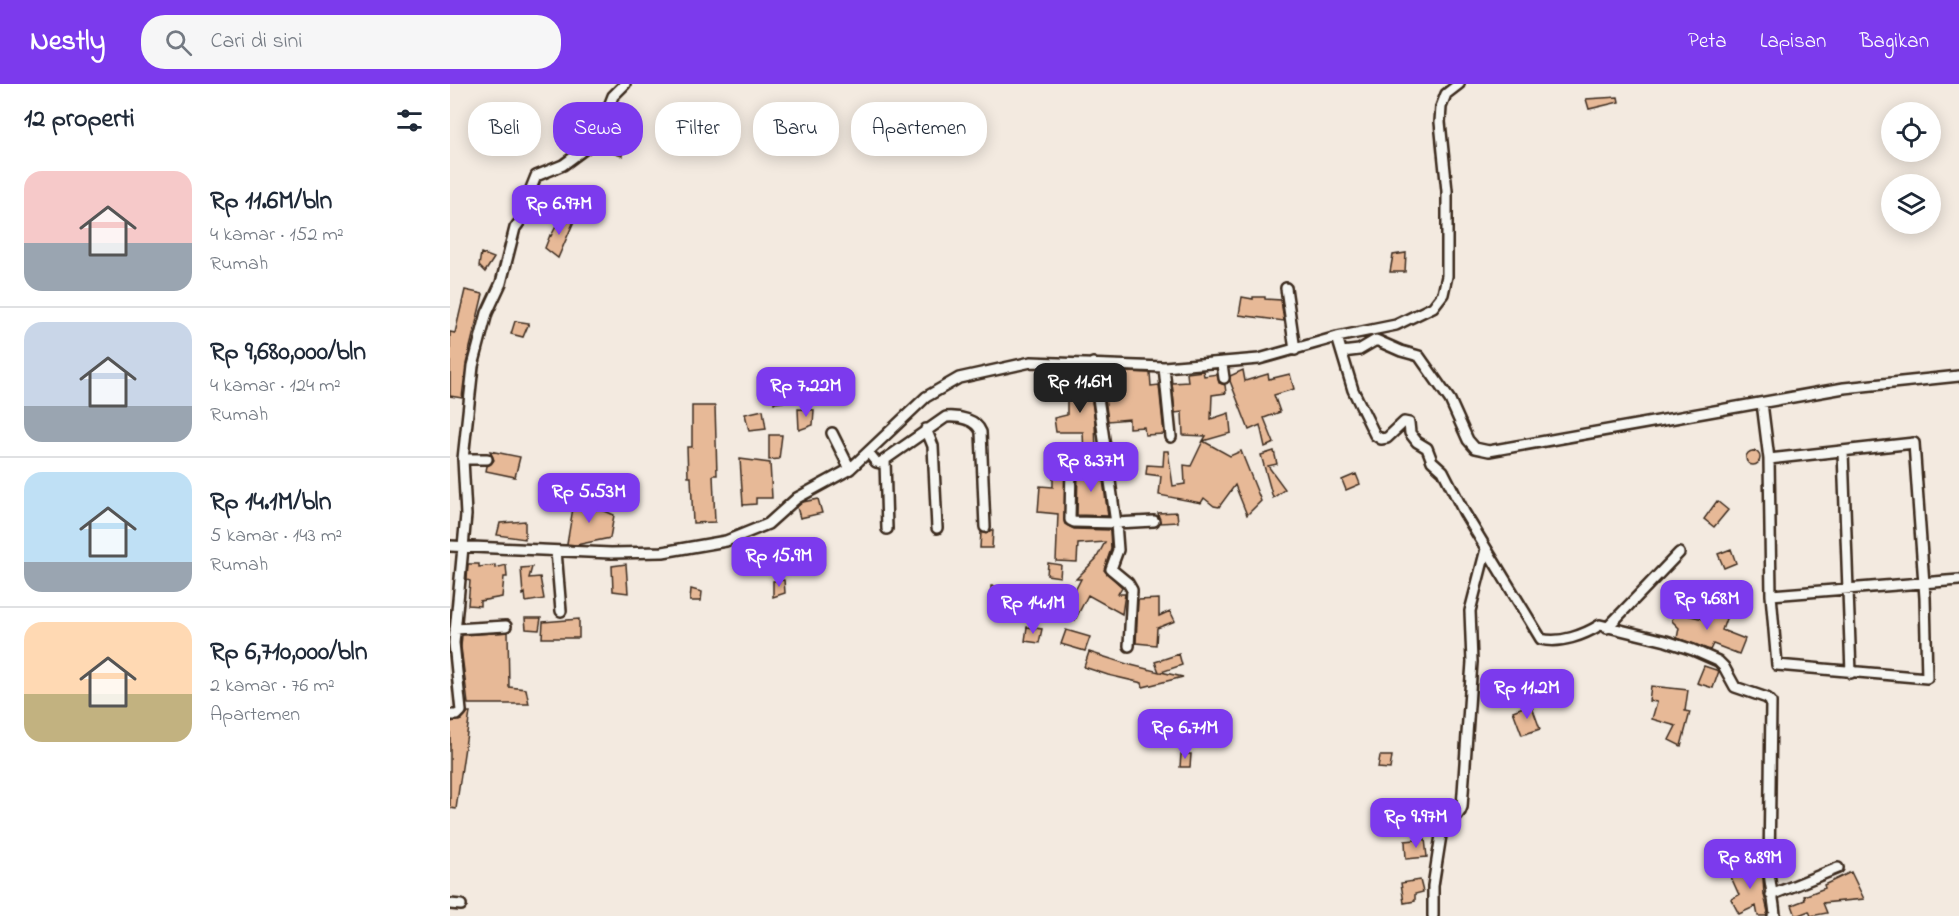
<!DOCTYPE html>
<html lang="id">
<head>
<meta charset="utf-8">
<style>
  body { margin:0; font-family:"Indie Flower",sans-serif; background:#f6f6f7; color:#1f2937; height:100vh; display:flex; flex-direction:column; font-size:22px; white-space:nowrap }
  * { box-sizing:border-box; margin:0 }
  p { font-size:20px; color:#747a83 }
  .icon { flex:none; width:33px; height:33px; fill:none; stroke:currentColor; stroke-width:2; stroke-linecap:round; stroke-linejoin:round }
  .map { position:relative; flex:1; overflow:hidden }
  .side { display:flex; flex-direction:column; background:#fff; width:450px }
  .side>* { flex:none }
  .guide { position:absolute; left:18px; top:18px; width:570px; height:54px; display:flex; gap:12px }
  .buttons { position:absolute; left:1431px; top:18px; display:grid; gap:12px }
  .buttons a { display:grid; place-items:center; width:60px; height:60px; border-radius:50%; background:#fff; box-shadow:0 3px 15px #0003; font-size:30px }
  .price { position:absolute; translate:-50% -51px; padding:0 14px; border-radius:12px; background:#7c3aed; color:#fff; font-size:20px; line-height:39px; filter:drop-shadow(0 2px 3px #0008) }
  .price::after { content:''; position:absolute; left:50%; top:36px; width:18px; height:14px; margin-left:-9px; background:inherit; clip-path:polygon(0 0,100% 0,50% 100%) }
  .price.active { background:#222; color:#fff }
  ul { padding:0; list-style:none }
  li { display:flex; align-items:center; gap:18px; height:150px; padding:0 24px }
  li+li { border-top:2px solid #e0e1e3 }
  li span { display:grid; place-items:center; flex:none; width:168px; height:120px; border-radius:18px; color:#555 }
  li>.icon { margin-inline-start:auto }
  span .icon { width:72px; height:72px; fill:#fffc; stroke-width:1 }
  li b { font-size:26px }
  h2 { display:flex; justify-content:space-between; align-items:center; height:72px; padding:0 24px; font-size:26px }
  .tag { padding:0 21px; border-radius:24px; background:#fff; box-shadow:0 3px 15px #0003; font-size:21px; line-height:54px }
  .tag.active { background:#7c3aed; color:#fff }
  header { display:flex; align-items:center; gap:36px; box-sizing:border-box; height:84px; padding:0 30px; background:#7c3aed; color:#fff }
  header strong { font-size:28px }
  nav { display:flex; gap:33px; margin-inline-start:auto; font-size:21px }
  .search { width:420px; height:54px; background:#f6f6f7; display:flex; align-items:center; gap:15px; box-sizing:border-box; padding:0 21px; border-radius:24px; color:#747a83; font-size:22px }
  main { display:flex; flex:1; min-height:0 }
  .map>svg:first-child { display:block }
  .building { fill:#e7b997; stroke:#3b2a1e; stroke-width:1.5 }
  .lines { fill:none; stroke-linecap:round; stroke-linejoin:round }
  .street-casing { stroke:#3b2a1e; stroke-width:14 }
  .street { stroke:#f6f6f2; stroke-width:9 }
</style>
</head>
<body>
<header>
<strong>Nestly</strong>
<div class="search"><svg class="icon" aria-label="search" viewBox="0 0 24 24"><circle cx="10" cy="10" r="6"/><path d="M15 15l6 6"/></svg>Cari di sini</div>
<nav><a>Peta</a><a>Lapisan</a><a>Bagikan</a></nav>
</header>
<main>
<section class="side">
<h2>12 properti<svg class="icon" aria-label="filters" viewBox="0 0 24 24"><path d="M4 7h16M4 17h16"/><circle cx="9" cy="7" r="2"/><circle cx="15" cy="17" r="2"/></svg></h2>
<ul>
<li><span style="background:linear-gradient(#f6c9c9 60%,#9aa5b1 0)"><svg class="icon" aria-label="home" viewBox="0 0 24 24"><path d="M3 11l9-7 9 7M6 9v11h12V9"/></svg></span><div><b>Rp 11.6M/bln</b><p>4 kamar · 152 m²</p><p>Rumah</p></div></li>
<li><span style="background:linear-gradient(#c9d6e8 70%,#9aa5b1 0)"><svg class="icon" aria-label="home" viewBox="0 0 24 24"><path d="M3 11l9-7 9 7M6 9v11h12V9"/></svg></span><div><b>Rp 9,680,000/bln</b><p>4 kamar · 124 m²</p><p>Rumah</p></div></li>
<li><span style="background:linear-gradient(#bfe0f5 75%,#9aa5b1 0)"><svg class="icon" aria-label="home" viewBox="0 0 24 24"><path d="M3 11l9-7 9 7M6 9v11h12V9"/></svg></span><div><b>Rp 14.1M/bln</b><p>5 kamar · 143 m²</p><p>Rumah</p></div></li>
<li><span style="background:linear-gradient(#ffd9b3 60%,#c2b280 0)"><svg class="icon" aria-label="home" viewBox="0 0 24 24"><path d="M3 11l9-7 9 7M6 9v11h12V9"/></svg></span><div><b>Rp 6,710,000/bln</b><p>2 kamar · 76 m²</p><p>Apartemen</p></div></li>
</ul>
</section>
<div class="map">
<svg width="1509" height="832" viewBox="0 0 1509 832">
  <rect width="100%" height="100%" fill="#f3eae0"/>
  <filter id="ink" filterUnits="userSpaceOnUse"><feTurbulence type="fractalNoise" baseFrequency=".0167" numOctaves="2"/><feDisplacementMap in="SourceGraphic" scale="12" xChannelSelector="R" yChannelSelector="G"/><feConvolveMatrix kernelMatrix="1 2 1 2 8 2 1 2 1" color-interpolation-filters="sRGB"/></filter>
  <g filter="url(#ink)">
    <path class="building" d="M1168,13L1169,18L1139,25L1136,15Z
      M161,52L175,56L172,72L159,68Z
      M112,131L124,137L108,174L95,164L100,151L101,152Z
      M31,169L44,174L35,188L29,182Z
      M956,169L955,188H940L943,171Z
      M15,206L33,210L16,280L12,314L0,312V248L5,249Z
      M792,213L803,215V213H815V215L831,216L834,237L789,231Z
      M65,237L79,239L73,253L61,250Z
      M793,286L795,297L818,290L819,295L840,290L844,305L824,311L830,328L814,334L824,359L815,363L810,341L799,346L780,297V292Z
      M753,287L754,292L767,290L769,299L775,301L776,309L762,311L761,335L779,329L781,349L753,357L756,352L733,351L732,328L725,329L722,299L738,298L737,289Z
      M623,288L638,291L645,338L646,369L634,371L633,348H606L604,334L617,331V309L623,311Z
      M677,288L700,289L701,302L709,301L714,350L695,351L694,343L679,344V335L658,337L652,291H666V290Z
      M391,297L393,308L368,312L363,301Z
      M324,303H333V318L324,319Z
      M242,322H265L267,391H263L265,438L243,439L241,393H238L237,363H242Z
      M348,325L364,326L363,341L349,346Z
      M313,326L316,345L299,347L295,330Z
      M319,351H332L329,375L319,376Z
      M753,357L780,372L791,367L811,417L797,431L785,401L769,423L764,422L754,414L751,419L709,411L711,392L696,390L697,381L713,382L714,367H718L723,402L735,400L734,381L741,382Z
      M1296 374a7 7 0 1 1 14 0a7 7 0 1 1-14 0Z
      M40,367L70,373L65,393L36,387L37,382L41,380L44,376Z
      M824,367L827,380L818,382L835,405L823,414L811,371Z
      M290,375L320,379L322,414H306V420L293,421Z
      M603,377H615V440L624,445L660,446L661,465L654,486L672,503L668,510H675L672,530L638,511L625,536L615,526L631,495H626L646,475L655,458L628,460L627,478L606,477L608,430L588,428L590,402L603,403Z
      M651,382L658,432L627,431L628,385Z
      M906,390L910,400L896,406L892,396Z
      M368,415L372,429L350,434L347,423L353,418Z
      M1267,417L1278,426L1264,443L1254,435Z
      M124,418L139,420L164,431L160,454L126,461L117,460Z
      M727,428L728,438L710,439L708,429Z
      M75,437V455L47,451L50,439Z
      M541,446H543L542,464H530L531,448L536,450Z
      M1281,465L1286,479L1274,484L1268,470Z
      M598,479L611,481L610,493L597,491Z
      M18,480H29V483L45,481V484L56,481L57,493H54L52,513L30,517V522L18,521L20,497L17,496Z
      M176,480L178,509L163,507L162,482Z
      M82,483L79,494L90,493L94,515L76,518L75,509L73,511L71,484Z
      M334,496L335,509L323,513V497Z
      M541,502L559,503L557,530L540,529Z
      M241,505L252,508L251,517H240Z
      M709,515V532L720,527L725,537L707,544L706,561L686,559L688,516Z
      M1262,523L1278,529L1272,546L1295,555L1289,570L1263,560L1260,566L1227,554L1229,544L1222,537L1224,528L1258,536Z
      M75,534H91L89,546L76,545Z
      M129,535V554H92L93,538Z
      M577,543L592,545L589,559L575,557Z
      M616,546L640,553L635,567L611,560Z
      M58,548L59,603L76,605L79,620H18L11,563L12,551Z
      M639,568L677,580L709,588L705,578L729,570L732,581L711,588L733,593L693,603L692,599L658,591L634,583Z
      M1254,582L1269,587L1263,604L1247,599Z
      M1201,602L1238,606L1235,627L1240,628L1231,662L1219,656L1226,642L1202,635L1207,618L1199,617Z
      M1081,620L1090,645L1072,651L1063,627Z
      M18,628H20L6,725L0,724V638L11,636Z
      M731,670H741L740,683H730Z
      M930,672H942L940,685L928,684Z
      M975,755L977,773L956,775L955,757Z
      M1312,778L1314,811L1318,828L1316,832H1308L1306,822L1289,830L1281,815L1289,811L1281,793L1293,785Z
      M1401,788L1414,815L1373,819L1377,829L1361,832L1359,827L1346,832L1342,821L1355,816L1354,812L1375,804L1374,801Z
      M970,796L973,808L965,810V817L954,819L951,799Z"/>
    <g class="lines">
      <defs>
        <path id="street" d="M836,204L845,266
          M887,253L903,306L925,351L931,355L937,354L954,338L959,339L960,349L967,358L977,364L982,377L993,387L1014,428L1091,555C1110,560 1134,551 1150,541L1216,557L1243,566L1268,577L1274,583L1285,603L1317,614L1321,618L1319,787C1320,802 1324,816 1325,831L1323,832
          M892,268L909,266L926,256L951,267L969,272L1000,316L1018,356L1025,364L1039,367L1394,304L1509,292
          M643,279L666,439L668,466L661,485L678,499L682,506L679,562
          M772,280L774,294
          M714,283L721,353
          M1312,319L1319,375L1464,359L1475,514L1477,594L1327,581L1321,511L1319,375
          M476,345L483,362L487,444
          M382,349L400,385
          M418,368L426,378L430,379L496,333C509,332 526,335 531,348L535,443
          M1393,368L1401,589
          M13,375H37
          M657,375L621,379L620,436L624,438L666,439L704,437
          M435,376L437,445
          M0,462L161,469L213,468L276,457L318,440L347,414L400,385L476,313L509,294L581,278L714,283L809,275L887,253L946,241L983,223L993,210L997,192V107L990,38L991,23L996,10L1009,0
          M106,467L111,527
          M1321,511L1509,496
          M1157,544L1229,469
          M5,545L56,542
          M0,631H7L11,627L4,559L16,431L13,375L23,282L37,229L51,199L65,144L82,121L80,107L86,92L113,81L136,64L148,50L163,12L175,0
          M1321,811L1388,784
          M0,820L11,821
          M983,832V802L992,745C996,735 1009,735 1012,723L1022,578L1020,527L1036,465"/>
      </defs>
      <use href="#street" class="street-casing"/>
      <use href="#street" class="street"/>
    </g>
  </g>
</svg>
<div class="buttons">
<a><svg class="icon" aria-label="locate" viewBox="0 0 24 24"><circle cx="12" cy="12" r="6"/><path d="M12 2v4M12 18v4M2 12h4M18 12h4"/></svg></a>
<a><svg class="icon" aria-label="layers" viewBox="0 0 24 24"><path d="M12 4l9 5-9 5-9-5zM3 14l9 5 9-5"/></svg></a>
</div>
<b class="price" style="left:109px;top:152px">Rp 6.97M</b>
<b class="price active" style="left:630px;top:330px">Rp 11.6M</b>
<b class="price" style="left:356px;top:334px">Rp 7.22M</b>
<b class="price" style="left:641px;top:409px">Rp 8.37M</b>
<b class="price" style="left:139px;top:440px">Rp 5.53M</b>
<b class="price" style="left:329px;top:504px">Rp 15.9M</b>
<b class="price" style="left:1257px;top:547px">Rp 9.68M</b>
<b class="price" style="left:583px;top:551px">Rp 14.1M</b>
<b class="price" style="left:1077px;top:636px">Rp 11.2M</b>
<b class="price" style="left:735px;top:676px">Rp 6.71M</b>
<b class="price" style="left:966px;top:765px">Rp 9.97M</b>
<b class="price" style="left:1300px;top:806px">Rp 8.89M</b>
<div class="guide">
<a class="tag">Beli</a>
<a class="tag active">Sewa</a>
<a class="tag">Filter</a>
<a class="tag">Baru</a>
<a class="tag">Apartemen</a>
</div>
</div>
</main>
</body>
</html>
